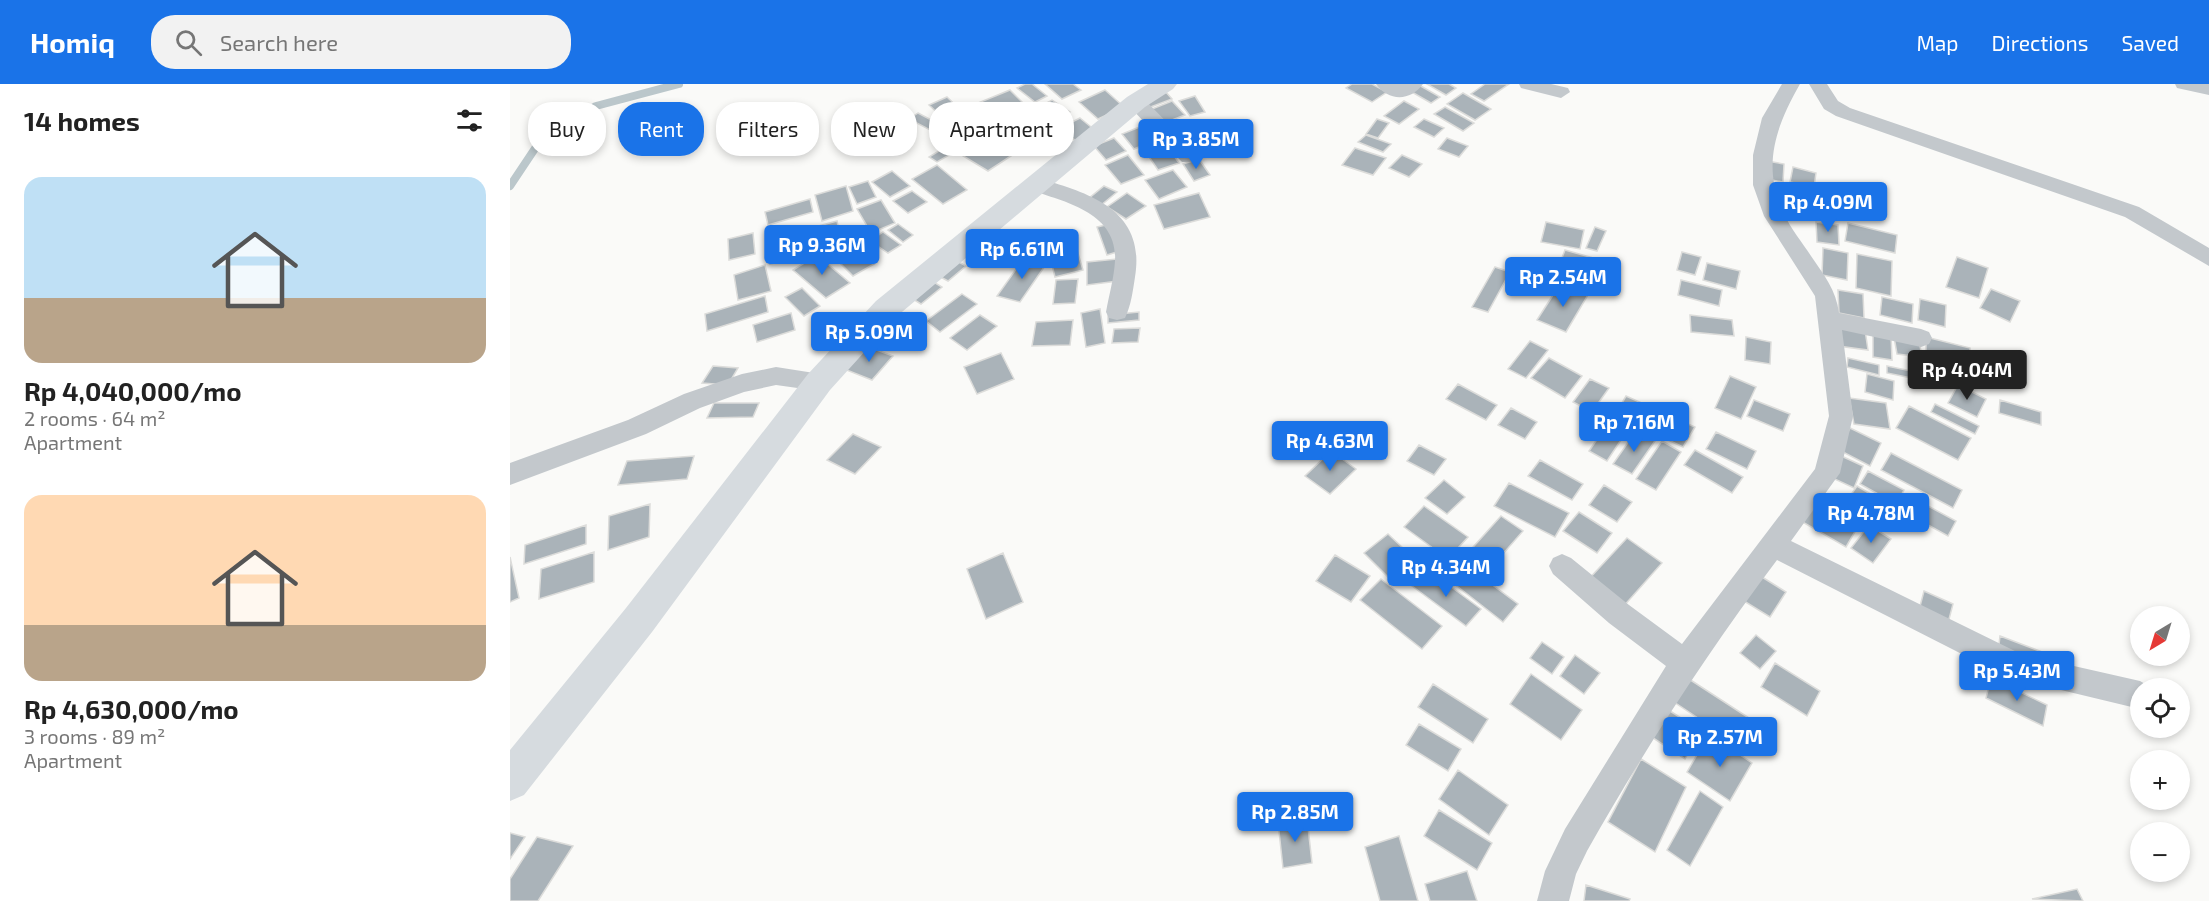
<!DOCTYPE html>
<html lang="en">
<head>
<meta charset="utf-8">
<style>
  body { margin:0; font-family:"Exo 2",sans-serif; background:#f2f2f2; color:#222; height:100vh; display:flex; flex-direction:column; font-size:22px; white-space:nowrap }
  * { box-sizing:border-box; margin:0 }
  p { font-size:20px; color:#767676 }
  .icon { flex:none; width:33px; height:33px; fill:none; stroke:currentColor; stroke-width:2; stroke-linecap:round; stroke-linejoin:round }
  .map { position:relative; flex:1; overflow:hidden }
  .sheet { display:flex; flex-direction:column; background:#fff; width:510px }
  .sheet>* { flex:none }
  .banner { position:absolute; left:18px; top:18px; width:570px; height:54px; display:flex; gap:12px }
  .needle { width:39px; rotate:218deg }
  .fabs { position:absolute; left:1620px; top:522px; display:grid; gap:12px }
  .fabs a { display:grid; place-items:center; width:60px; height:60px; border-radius:50%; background:#fff; box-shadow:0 3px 9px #0003; font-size:30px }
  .price { position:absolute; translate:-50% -51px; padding:0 14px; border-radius:6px; background:#1a73e8; color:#fff; font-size:20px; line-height:39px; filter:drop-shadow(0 2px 3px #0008) }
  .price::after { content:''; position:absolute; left:50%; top:36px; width:18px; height:14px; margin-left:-9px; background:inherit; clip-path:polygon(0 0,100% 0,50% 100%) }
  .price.on { background:#222; color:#fff }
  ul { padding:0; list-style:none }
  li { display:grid; align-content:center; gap:12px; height:318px; padding:0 24px }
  li span { display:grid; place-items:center; height:186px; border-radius:18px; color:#555 }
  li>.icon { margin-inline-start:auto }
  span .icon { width:108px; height:108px; fill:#fffc; stroke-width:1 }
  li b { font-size:26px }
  h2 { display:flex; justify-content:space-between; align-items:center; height:72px; padding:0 24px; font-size:26px }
  .tag { padding:0 21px; border-radius:24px; background:#fff; box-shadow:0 3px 9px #0003; font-size:21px; line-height:54px }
  .tag.on { background:#1a73e8; color:#fff }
  header { display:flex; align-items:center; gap:36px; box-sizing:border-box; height:84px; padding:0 30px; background:#1a73e8; color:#fff }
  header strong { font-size:28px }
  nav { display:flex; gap:33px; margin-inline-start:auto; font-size:21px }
  .search { width:420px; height:54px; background:#f2f2f2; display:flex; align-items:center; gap:15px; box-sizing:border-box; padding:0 21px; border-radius:24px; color:#767676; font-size:22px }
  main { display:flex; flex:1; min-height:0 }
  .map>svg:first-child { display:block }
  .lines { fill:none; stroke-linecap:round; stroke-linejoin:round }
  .stream { stroke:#bbc7cb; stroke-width:8 }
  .building { fill:#aab3b9; stroke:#dcdcda; stroke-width:1.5 }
  .street { fill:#c3c8cc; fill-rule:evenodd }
  .secondary { fill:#d6dbdf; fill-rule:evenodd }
</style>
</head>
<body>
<header>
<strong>Homiq</strong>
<div class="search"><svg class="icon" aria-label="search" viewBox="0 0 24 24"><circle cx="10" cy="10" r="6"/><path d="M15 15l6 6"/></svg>Search here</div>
<nav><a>Map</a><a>Directions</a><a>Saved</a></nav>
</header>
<main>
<section class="sheet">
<h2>14 homes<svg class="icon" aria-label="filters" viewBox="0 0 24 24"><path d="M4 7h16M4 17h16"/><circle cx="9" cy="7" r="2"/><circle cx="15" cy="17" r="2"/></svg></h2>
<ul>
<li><span style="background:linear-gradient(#bfe0f5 65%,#b9a48a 0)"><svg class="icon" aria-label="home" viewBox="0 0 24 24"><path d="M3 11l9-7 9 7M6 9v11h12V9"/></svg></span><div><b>Rp 4,040,000/mo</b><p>2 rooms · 64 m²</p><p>Apartment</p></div></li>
<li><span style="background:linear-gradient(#ffd9b3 70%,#b9a48a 0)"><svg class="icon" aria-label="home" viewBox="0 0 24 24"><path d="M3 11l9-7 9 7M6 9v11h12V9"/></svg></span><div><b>Rp 4,630,000/mo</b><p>3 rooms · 89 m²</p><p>Apartment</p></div></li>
</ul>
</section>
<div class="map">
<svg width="1699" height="817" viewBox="0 0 1699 817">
  <rect width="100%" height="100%" fill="#fafaf8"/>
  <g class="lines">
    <path class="stream" d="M0,102L32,54L86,22L169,0"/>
  </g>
  <path class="building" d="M515,0H522L537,12L525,18L507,4Z
    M535,0H563L571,6L552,15Z
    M842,0H862L877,8L862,18L836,4Z
    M917,0H939L946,4L936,11Z
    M975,0H999L974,17L961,10Z
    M909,1L930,13L921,19L900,7Z
    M500,6L516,22L483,36L468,19Z
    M595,6L614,23L588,35L569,18Z
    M655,7L662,15L638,24L631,16Z
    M953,9L981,25L965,36L937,20Z
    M685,12L695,28L680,32L669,17Z
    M437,13L459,34L442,42L419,21Z
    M542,16L560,28L528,46L510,33Z
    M662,17L675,31L649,41L637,27Z
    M894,17L909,25L889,40L874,32Z
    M935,23L964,39L953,47L924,30Z
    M408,29L431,41L422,47L399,35Z
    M570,34L586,47L566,57L550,44Z
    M867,35L879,39L868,54L856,50Z
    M914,35L934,44L924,53L904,43Z
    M670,36L689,52L672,60L653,44Z
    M390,37L404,44L394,51L380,44Z
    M637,40L649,55L624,65L612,50Z
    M466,47L504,70L478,87L440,64Z
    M856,51L881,60L873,68L848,58Z
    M604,54L616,67L596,76L584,62Z
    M937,54L958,62L949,73L928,65Z
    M654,57L669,79L648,86L633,64Z
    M845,64L876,74L863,91L832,81Z
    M432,65L441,70L427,78L419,73Z
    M618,71L634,91L611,100L595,81Z
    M892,71L912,80L899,93L879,84Z
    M689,75L700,91L684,97L673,80Z
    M1257,77L1274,80L1273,98L1256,95Z
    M427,81L457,106L433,120L402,95Z
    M1283,83L1306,89L1304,103L1280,98Z
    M663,86L677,103L649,115L635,96Z
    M382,87L400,102L380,113L362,98Z
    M358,97L366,113L347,120L339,103Z
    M1273,100L1311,108L1310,120L1271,111Z
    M336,102L343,127L312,137L305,111Z
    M594,102L607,108L590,122L578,115Z
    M402,107L417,118L398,129L383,117Z
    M617,109L636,122L616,135L597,123Z
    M689,109L700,133L654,145L644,121Z
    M1268,113L1312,123L1310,136L1266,126Z
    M300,115L303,128L258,141L255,128Z
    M371,116L385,139L361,149L347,125Z
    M327,137L331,156L305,163L301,144Z
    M1036,138L1074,146L1070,165L1031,158Z
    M1306,138L1328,141L1329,161L1307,158Z
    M1338,139L1387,151L1385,169L1335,157Z
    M388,140L403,151L393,158L378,146Z
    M600,140L610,167L597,171L587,143Z
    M1085,143L1096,147L1087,167L1076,164Z
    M284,148L287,173L260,180L258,154Z
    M373,148L391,161L378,169L360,157Z
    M504,148L524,160L502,176L483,164Z
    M243,149L245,170L219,176L218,155Z
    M342,158L364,180L343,192L320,169Z
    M1313,164L1338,169L1337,196L1312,191Z
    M567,166L573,186L545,193L540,173Z
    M1055,166L1094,177L1084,203L1045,192Z
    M1172,168L1191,173L1185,191L1167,186Z
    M1347,170L1382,177L1381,212L1346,204Z
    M307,171L340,199L316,214L283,186Z
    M1447,173L1478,184L1469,214L1436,203Z
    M442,174L456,182L438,197L423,189Z
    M514,174L537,179L510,218L487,212Z
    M607,175L608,197L577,201V178Z
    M1197,179L1230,187L1226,205L1193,196Z
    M255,181L261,207L228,216L224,191Z
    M985,183L1000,188L978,228L962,223Z
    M417,194L432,203L411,220L396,211Z
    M568,195L565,219L543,220L546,196Z
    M1171,196L1212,206L1209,222L1168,211Z
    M1050,200L1078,211L1056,248L1027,236Z
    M292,204L310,222L294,232L275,213Z
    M1481,205L1510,217L1500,238L1470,224Z
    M1328,206L1353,210L1354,234L1329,229Z
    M452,210L467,220L430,248L416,237Z
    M255,212L258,228L197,247L195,230Z
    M1372,213L1403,220L1402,239L1370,231Z
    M1410,215L1436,221L1435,243L1408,236Z
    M590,225L595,259L576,263L571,229Z
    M629,228V236L598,239V231Z
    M281,229L285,246L247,258L243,241Z
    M470,231L487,242L457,266L440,254Z
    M1180,231L1222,236L1224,252L1181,248Z
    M563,236L560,261L522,262L526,238Z
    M379,237L393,243L376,260L362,254Z
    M1326,242L1355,246L1358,266L1328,262Z
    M630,244L628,258L602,259L604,245Z
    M1363,247L1381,251L1382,276L1363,273Z
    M1236,253L1261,258L1260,280L1235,276Z
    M1384,253L1409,256L1412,273L1387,270Z
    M1416,253L1460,264V280L1416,269Z
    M1020,257L1038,266L1016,294L998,285Z
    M356,262L383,272L362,296L334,285Z
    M491,269L504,295L467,310L454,283Z
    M1039,274L1072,292L1055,314L1021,294Z
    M1338,274L1369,281V291L1337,283Z
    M203,282L228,284L218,301L192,299Z
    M1377,282L1416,290V297L1377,289Z
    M1357,290L1384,297L1383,316L1355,308Z
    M1220,292L1246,303L1231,335L1205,324Z
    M1080,295L1099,304L1082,328L1063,318Z
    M948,300L987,321L976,336L936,315Z
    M1448,301L1476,315L1467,333L1438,319Z
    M1116,312L1185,343L1173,363L1105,331Z
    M1339,314L1376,319L1380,345L1344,340Z
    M1244,316L1280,330L1273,347L1237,332Z
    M1490,316L1531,328V341L1489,329Z
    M204,319H249L243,333L197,334Z
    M1425,320L1469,342L1465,350L1421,328Z
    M1399,322L1461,354L1448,376L1386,344Z
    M1001,324L1027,338L1015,355L988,341Z
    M1101,335L1119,344L1097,377L1079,367Z
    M1340,344L1371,359L1360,382L1329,366Z
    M1126,347L1145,357L1122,390L1103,380Z
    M1206,348L1246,367L1237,385L1196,365Z
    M343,350L371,363L345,390L317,376Z
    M1152,357L1171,368L1146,406L1126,395Z
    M909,361L936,375L924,391L897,377Z
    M1185,366L1233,393L1222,409L1174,381Z
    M821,367L846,385L820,410L795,392Z
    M1381,369L1452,406L1443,424L1371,386Z
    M1327,370L1353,382L1344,404L1316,391Z
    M184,372L177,395L108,401L117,377Z
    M1030,376L1073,400L1062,416L1018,392Z
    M1358,387L1394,406L1386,420L1350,400Z
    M934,396L955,413L937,430L915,414Z
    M999,399L1059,429L1045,453L984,422Z
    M1094,401L1122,418L1107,438L1079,421Z
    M1347,402L1369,415L1355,435L1333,422Z
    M1405,415L1446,437L1438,452L1398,430Z
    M140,420L139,453L98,466L99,432Z
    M1299,420L1346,446L1336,463L1289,436Z
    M914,422L958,453L938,475L894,443Z
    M1069,428L1102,449L1087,469L1053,447Z
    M991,432L1013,447L978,487L956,471Z
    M76,441V460L14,480L15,461Z
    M1359,441L1381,455L1363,479L1341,464Z
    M878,450L910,480L885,500L854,469Z
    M1117,454L1152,479L1112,524L1077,497Z
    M84,468V498L29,515L31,485Z
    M493,469L513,518L476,535L457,485Z
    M825,471L860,492L841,518L806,497Z
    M0,473L9,514L0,518Z
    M949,476L1008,520L993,538L934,492Z
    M917,485L971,525L956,542L902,502Z
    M1244,488L1276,508L1260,533L1229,514Z
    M871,495L932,542L912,565L850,516Z
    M1414,507L1443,520L1438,539L1409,526Z
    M1246,551L1266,567L1250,585L1230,569Z
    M1490,552L1540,571L1539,588L1488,569Z
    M1032,558L1054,573L1042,590L1020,574Z
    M1065,571L1090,589L1074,610L1050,592Z
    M1265,579L1310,607L1297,632L1251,603Z
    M1021,590L1072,626L1051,656L1000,620Z
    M1481,594L1537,621L1533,642L1476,614Z
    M1179,595L1256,645L1242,670L1164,618Z
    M923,600L978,635L963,659L908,623Z
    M1154,623L1191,647L1175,675L1137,650Z
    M909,640L951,665L938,687L896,661Z
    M1199,650L1242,679L1220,717L1177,688Z
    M1131,675L1176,703L1145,768L1098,738Z
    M948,686L998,721L979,751L929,715Z
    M1190,707L1213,723L1180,782L1157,766Z
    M929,726L982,759L967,786L914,752Z
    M797,734L802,779L773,784L768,738Z
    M0,749L15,753L0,775Z
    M889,752L908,817H870L855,763Z
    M27,753L63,762L28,817H0V795Z
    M957,787L967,817H920L915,800Z
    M1076,801L1120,815L1119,817H1074Z
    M1567,805L1573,817L1522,815Z"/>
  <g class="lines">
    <path class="street" d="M866,0H913C900,18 878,17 866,0Z
      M1009,0H1041L1058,4L1060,8L1051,14L1011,4Z
      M1272,0H1290C1266,42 1251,82 1274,130C1281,145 1292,158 1301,172C1314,191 1326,206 1329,229L1411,245L1419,248L1422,254L1419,260L1411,263L1332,246L1343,332L1330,389L1281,457L1511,570L1630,597L1642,604H1630V625L1497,593L1267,476C1197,569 1134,666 1077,767L1066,790L1059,817H1027L1035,787L1055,745L1156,582L1099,539L1043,490L1039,482L1043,474L1052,470L1061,474L1119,521L1172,560L1305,385L1319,332L1305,212L1254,132L1243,101V71L1252,34Z
      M1299,0H1317L1328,17L1340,24L1629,123L1699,164V182L1615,133L1326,32L1314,25Z
      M1665,0H1699V11L1667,4Z
      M626,12L633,14L686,68L689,73L686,78H672L619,22L617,18L619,14Z
      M527,94C580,109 636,126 625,193C623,206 621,222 615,234L607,236L599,234L596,228C599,211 604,194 605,177C608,129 556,118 520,106L517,101L520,96Z
      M266,283L317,291L321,298L317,305L309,307L266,301L234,308L190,324L136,350L0,401V379L118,336L174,310L232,290Z"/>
    <path class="secondary" d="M638,0H667L663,5L635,23L386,233L320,306L142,548L14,711L0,717V666L116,524L298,290L366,217L617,13Z"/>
  </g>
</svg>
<div class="fabs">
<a><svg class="needle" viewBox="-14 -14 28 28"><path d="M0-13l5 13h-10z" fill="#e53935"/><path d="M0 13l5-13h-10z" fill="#767676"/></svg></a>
<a><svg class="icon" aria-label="locate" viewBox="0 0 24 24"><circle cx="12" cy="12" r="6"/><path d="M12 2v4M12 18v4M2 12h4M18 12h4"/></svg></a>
<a>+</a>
<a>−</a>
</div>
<b class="price" style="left:686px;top:86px">Rp 3.85M</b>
<b class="price" style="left:1318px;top:149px">Rp 4.09M</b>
<b class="price" style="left:312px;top:192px">Rp 9.36M</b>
<b class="price" style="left:512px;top:196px">Rp 6.61M</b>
<b class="price" style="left:1053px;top:224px">Rp 2.54M</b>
<b class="price" style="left:359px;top:279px">Rp 5.09M</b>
<b class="price on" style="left:1457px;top:317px">Rp 4.04M</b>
<b class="price" style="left:1124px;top:369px">Rp 7.16M</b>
<b class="price" style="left:820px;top:388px">Rp 4.63M</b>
<b class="price" style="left:1361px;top:460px">Rp 4.78M</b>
<b class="price" style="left:936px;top:514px">Rp 4.34M</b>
<b class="price" style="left:1507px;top:618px">Rp 5.43M</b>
<b class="price" style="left:1210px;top:684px">Rp 2.57M</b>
<b class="price" style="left:785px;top:759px">Rp 2.85M</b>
<div class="banner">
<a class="tag">Buy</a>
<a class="tag on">Rent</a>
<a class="tag">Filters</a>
<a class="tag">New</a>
<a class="tag">Apartment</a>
</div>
</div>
</main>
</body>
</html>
